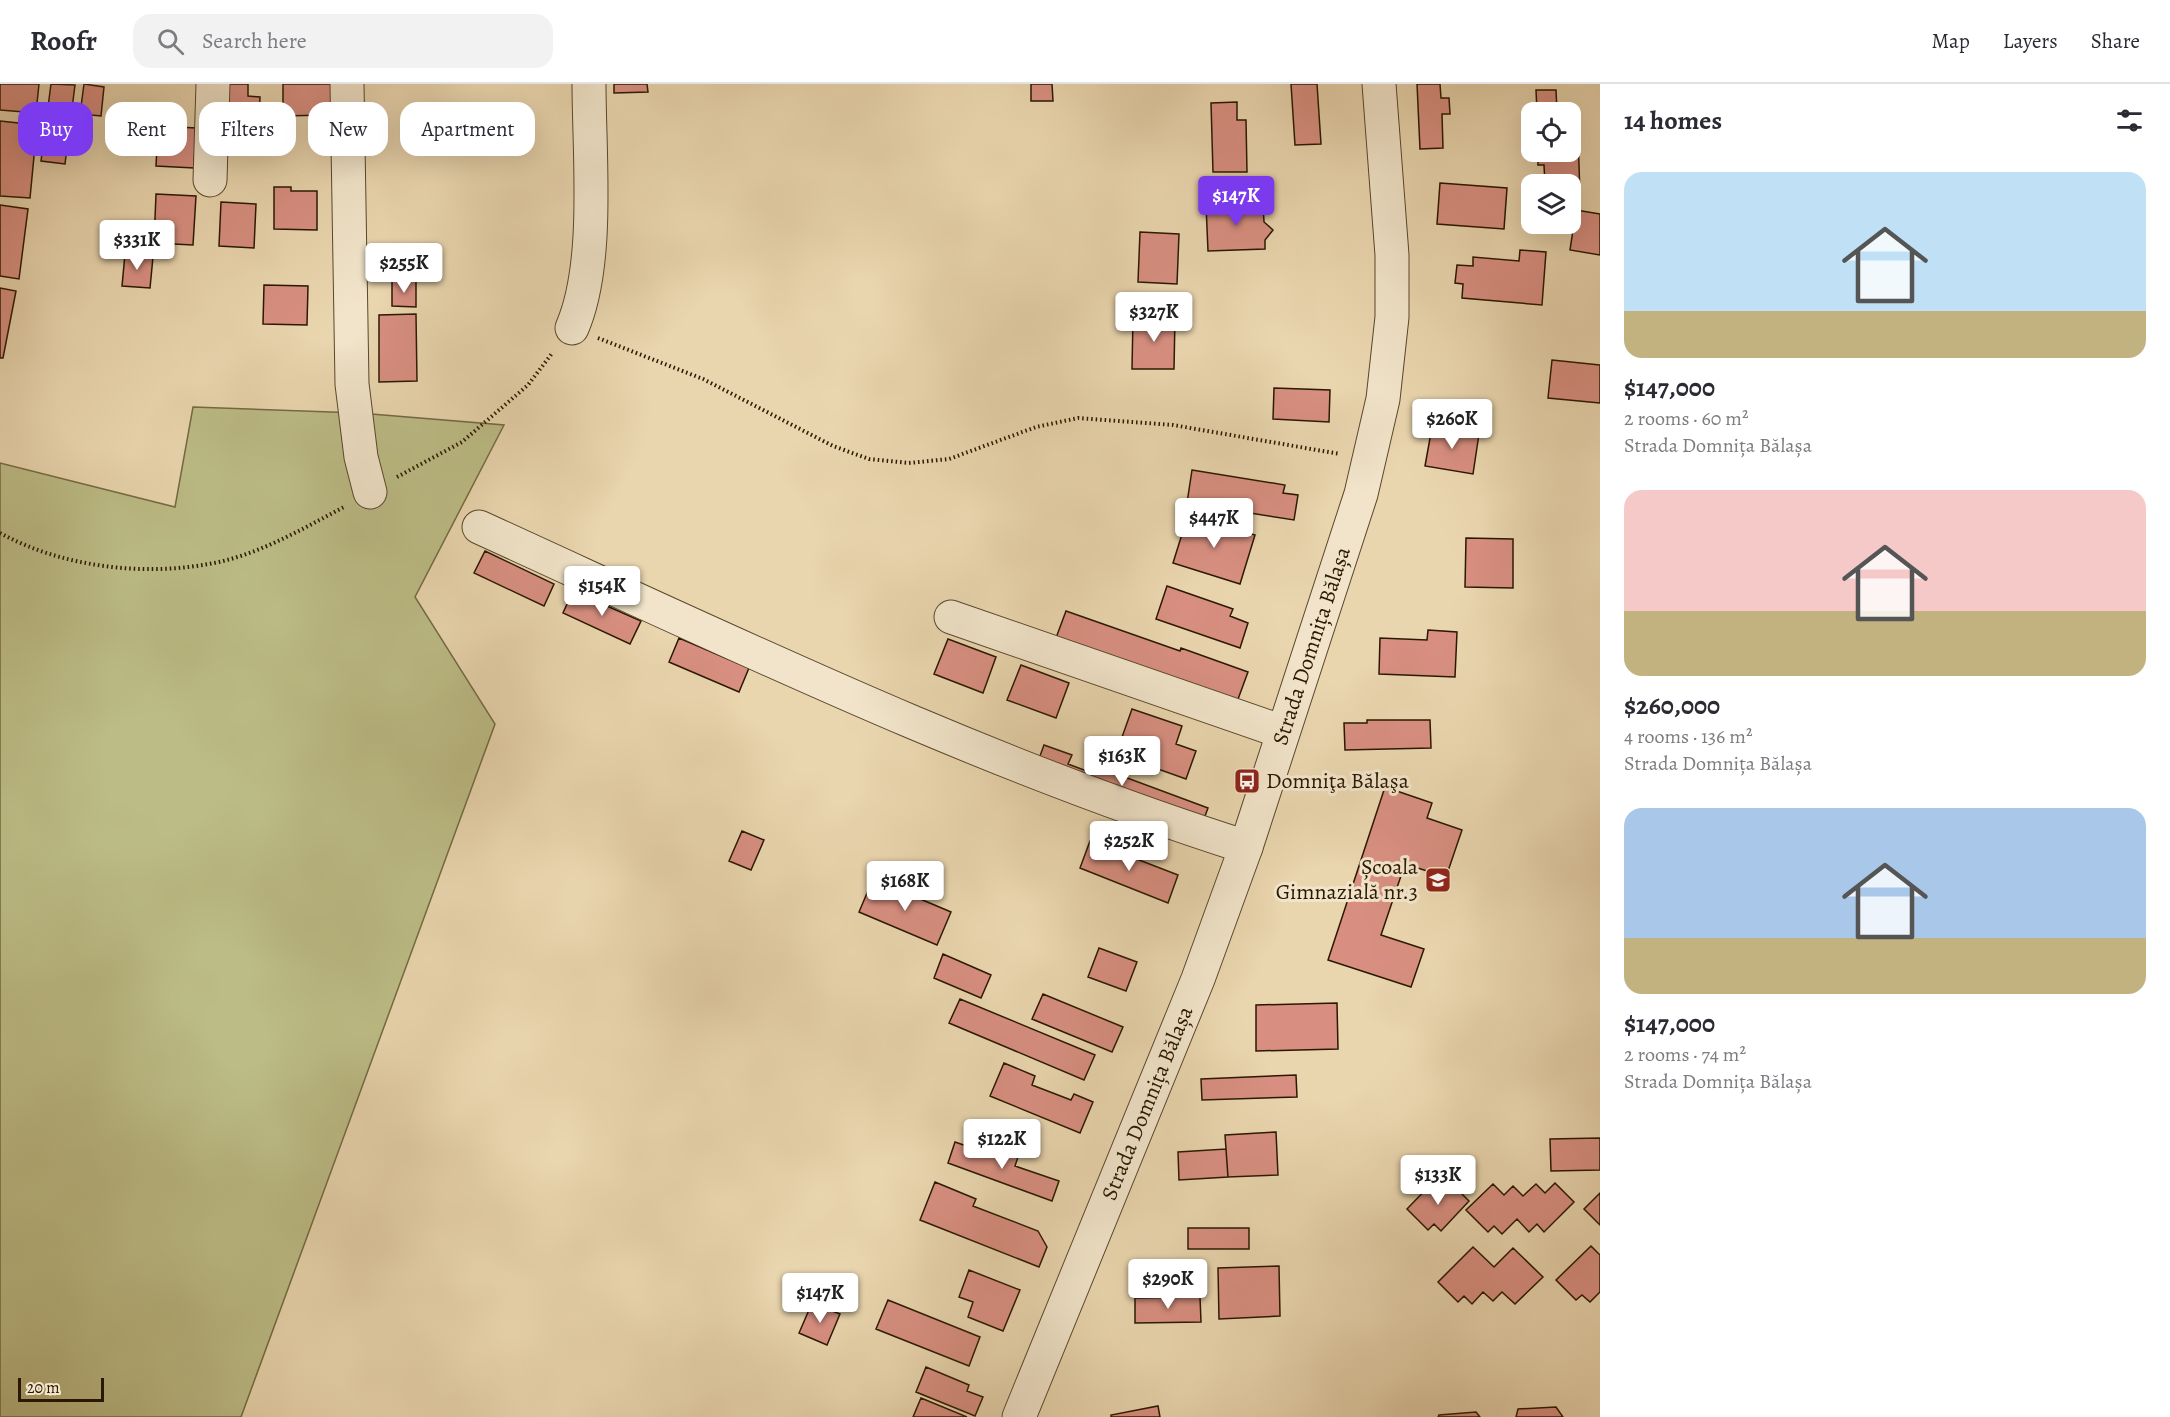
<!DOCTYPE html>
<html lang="en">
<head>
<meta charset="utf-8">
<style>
  body { margin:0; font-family:Alegreya,serif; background:#f2f2f3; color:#2b2b33; height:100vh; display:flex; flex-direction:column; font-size:22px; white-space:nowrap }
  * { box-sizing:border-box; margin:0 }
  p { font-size:20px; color:#7c7c81 }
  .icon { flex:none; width:33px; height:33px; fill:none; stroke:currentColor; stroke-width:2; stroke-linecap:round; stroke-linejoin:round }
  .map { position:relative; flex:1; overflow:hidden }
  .sheet { display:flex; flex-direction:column; background:#fff; width:570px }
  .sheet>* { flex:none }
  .hud { position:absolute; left:18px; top:18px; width:570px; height:54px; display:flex; gap:12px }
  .tools { position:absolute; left:1521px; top:18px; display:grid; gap:12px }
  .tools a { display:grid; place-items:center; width:60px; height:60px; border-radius:12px; background:#fff; box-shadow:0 6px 24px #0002; font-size:30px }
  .scale { position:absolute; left:18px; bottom:15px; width:86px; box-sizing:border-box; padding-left:6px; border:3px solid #2a1800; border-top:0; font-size:16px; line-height:21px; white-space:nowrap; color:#2a1800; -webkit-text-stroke:4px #f1e4ca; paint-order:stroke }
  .price { position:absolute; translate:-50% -51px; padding:0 14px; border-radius:6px; background:#fff; color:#222; font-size:20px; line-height:39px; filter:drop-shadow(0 2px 3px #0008) }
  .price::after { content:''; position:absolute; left:50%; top:36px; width:18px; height:14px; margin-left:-9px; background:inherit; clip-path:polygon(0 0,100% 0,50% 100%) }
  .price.current { background:#7c3aed; color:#fff }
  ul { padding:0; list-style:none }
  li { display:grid; align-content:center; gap:12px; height:318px; padding:0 24px }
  li span { display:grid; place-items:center; height:186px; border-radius:18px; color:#555 }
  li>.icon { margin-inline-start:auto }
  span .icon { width:108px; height:108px; fill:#fffc; stroke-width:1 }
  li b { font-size:26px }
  h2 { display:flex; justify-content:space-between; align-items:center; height:72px; padding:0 24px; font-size:26px }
  .pill { padding:0 21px; border-radius:18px; background:#fff; box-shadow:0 6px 24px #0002; font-size:21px; line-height:54px }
  .pill.current { background:#7c3aed; color:#fff }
  header { display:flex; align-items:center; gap:36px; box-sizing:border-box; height:84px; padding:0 30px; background:#fff; border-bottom:2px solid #e1e1e2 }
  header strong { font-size:28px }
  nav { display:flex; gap:33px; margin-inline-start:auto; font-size:21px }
  .search { width:420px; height:54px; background:#f2f2f3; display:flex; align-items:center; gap:15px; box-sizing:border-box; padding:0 21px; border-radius:18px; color:#7c7c81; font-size:22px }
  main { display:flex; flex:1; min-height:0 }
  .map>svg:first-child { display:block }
  .green { fill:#bcbc86; stroke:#736a43; stroke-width:1.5 }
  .building { fill:#d88f81; stroke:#2a1800; stroke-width:1.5 }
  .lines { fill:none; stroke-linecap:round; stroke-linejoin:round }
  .minor-casing { stroke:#5a472c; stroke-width:35 }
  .path { stroke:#2a1800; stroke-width:4; stroke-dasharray:1.5 3; stroke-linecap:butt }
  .minor { stroke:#f1e4ca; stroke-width:33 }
  .labels { text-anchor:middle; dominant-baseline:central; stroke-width:6; stroke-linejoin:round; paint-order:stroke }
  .street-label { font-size:22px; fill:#2a1800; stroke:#f1e4ca }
  .poi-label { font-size:22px; fill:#2a1800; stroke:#f1e4ca; text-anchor:start }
</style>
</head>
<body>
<header>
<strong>Roofr</strong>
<div class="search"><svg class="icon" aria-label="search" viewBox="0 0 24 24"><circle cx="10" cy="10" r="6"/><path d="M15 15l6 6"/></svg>Search here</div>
<nav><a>Map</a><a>Layers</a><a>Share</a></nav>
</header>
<main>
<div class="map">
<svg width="1600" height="1333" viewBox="0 0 1600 1333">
  <rect width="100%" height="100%" fill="#e9d5ae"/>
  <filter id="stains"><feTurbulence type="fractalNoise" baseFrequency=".00333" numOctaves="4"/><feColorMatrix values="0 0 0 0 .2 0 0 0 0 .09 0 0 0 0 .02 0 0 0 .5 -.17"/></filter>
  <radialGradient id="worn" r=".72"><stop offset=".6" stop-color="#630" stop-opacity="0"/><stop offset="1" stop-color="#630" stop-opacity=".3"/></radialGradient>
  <path class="green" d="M193,323L359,329L504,341L415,513L495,640L241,1333H0V379L175,423Z"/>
  <path class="building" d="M0,0H39L36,29L0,26Z
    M51,0L75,1L65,80L41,77Z
    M84,0L104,3L101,32L80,30Z
    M225,0H248V12L260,13L259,40L224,39Z
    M283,0H333V19H327V31L283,32Z
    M614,0H647L648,8L614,9Z
    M1031,0H1052L1053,17H1031Z
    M1291,0H1317L1321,60L1295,61Z
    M1417,0H1440L1441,14H1449L1450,30H1442L1443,64L1420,65Z
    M1536,6H1556L1557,28H1537Z
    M1237,18V36H1246L1247,88H1213L1211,19Z
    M0,37L37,41L30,114L0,112Z
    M158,42L196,44L194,84L156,82Z
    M1570,51H1578L1580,111H1570V100H1545L1544,81H1538V68H1570Z
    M1440,99L1507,104L1504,145L1437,140Z
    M274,103H291V107H317V146L274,145Z
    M156,110L196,112L193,161L154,159Z
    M221,118L256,120L254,164L219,162Z
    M1263,119L1264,138L1273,146L1265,156V165L1208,167L1206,121Z
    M0,121L28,125L19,195L0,192Z
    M1576,126L1600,130V171L1570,166Z
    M1140,148L1179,150L1177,200L1138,198Z
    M1520,166L1546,168L1542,221L1462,214L1463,200L1455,199L1457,181L1473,182V173L1519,177Z
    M125,170L153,173L150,204L122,202Z
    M392,196L416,197V223L392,222Z
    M264,201L308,202L307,241L263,240Z
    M0,204L16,207L3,274H0Z
    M416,230L417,297L379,298V231Z
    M1133,233H1175L1174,285H1132Z
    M1552,276L1600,281V319L1548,314Z
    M1274,304L1330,306L1329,338L1273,335Z
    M1432,343L1479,350L1473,390L1425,382Z
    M1192,386L1285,401L1283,409L1298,411L1294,436L1187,419Z
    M1188,431L1255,451L1240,500L1173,479Z
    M1466,454L1513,455V504L1465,503Z
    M485,467L554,500L544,522L474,489Z
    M1167,502L1233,525L1230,532L1248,539L1240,564L1156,535Z
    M573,507L641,537L630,560L563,529Z
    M1066,527L1180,567L1181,564L1248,588L1234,626L1053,562Z
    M1428,546L1457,548L1455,593L1379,590L1380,554L1427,556Z
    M679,554L749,584L739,608L669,578Z
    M948,555L996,573L983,609L934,590Z
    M1021,581L1069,599L1056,634L1007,616Z
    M1132,625L1182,642L1176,660L1196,667L1186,695L1116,670Z
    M1367,636H1430L1431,664L1345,666L1344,639H1367Z
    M1044,661L1072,671L1068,680L1092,689L1095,682L1208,724L1201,743L1036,683Z
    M1385,703L1432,719L1427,734L1462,746L1446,793L1405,780L1381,851L1424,865L1411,903L1328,876Z
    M742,747L764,756L751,786L729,777Z
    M1090,757L1178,791L1168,819L1080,784Z
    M873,795L951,828L937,861L859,828Z
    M1099,864L1137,878L1126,907L1088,893Z
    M943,870L991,891L981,914L934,894Z
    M1043,910L1123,943L1112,968L1032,935Z
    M960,915L1095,971L1084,996L949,939Z
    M1337,919L1338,965L1256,967V921Z
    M1004,979L1035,992L1032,1001L1071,1016L1074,1010L1093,1018L1080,1049L990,1012Z
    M1296,991L1297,1013L1202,1016L1201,995Z
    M1276,1048L1278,1091L1228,1093L1225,1051Z
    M1600,1054V1086L1551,1087L1550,1055Z
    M955,1058L978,1066L980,1060L1018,1073L1015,1082L1059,1097L1052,1117L948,1079Z
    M1226,1065L1228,1093L1179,1096L1178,1068Z
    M935,1098L976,1115L973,1122L1038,1147L1047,1163L1039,1183L920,1136Z
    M1432,1099L1443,1109L1452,1100L1469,1117L1441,1147L1434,1140L1428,1146L1407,1125Z
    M1555,1099L1574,1118L1544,1148L1537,1140L1529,1148L1517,1135L1502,1150L1494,1142L1488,1148L1466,1126L1493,1100L1504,1111L1513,1102L1523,1112L1536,1100L1545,1109Z
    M1600,1109V1141L1584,1125Z
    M1188,1144H1249V1165H1188Z
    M1591,1162L1600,1171V1208L1590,1218L1582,1211L1576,1216L1556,1196Z
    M1473,1163L1494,1183L1513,1164L1543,1193L1515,1220L1502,1208L1493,1217L1483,1208L1472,1220L1464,1212L1458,1218L1438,1198Z
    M1279,1182L1280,1232L1219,1235L1218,1184Z
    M969,1186L1020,1206L1003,1247L968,1233L973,1218L959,1213Z
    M1200,1213L1201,1238L1135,1239V1214Z
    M888,1216L980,1253L969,1282L876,1245Z
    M812,1219L840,1230L827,1261L799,1249Z
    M926,1283L969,1301L967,1307L983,1313L975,1332L916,1308Z
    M921,1314L967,1333H913Z
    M1158,1322L1160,1333H1111V1331Z
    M1556,1323L1563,1333H1516L1518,1325Z
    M1476,1328L1480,1333H1438L1439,1331Z"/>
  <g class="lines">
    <defs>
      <g id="minor">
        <path d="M347,0L352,300L361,373L370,408"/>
        <path d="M210,96L213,0"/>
        <path d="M572,244C600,180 589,71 589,0"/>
        <path d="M479,443C731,558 981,679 1246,763"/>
        <path d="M951,533L1283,648"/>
        <path id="s1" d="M1019,1333L1198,895L1246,763L1361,410L1383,315L1392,233V171L1379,0"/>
      </g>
    </defs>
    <use href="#minor" class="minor-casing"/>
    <path class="path" d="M598,254L703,295L833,362L869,375L909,379L949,375L1036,343L1078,334L1173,341L1340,370
      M397,393L462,358L528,301L553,268
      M0,449C62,483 144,493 214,479C260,470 302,445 344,423"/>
    <use href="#minor" class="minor"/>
  </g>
  <defs>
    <symbol id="bus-square" viewBox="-11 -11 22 22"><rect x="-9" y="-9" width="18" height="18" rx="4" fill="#8f2418" stroke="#f1e4ca"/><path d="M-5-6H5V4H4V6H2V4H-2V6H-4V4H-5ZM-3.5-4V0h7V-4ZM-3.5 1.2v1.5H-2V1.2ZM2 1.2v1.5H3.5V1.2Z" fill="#fff"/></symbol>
    <symbol id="school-square" viewBox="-11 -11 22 22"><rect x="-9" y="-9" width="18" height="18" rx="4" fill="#8f2418" stroke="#f1e4ca"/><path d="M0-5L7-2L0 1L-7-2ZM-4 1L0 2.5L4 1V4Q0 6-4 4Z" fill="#fff"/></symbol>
  </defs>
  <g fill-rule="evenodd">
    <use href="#bus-square" x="1232" y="682" width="30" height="30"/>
    <use href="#school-square" x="1423" y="781" width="30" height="30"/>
  </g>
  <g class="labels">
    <g class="street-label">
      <text stroke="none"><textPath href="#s1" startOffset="825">Strada Domnița Bălașa</textPath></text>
      <text stroke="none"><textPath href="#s1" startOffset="339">Strada Domnița Bălașa</textPath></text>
    </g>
    <g class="poi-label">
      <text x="1266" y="697">Domniţa Bălaşa</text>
      <text x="1418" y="783" text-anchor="end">Școala<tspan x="1418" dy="25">Gimnazială nr.3</tspan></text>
    </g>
  </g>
  <rect width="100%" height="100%" filter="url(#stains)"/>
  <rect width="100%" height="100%" fill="url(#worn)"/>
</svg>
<div class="tools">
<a><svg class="icon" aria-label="locate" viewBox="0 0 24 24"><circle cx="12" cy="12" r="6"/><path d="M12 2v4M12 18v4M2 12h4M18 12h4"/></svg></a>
<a><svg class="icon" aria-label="layers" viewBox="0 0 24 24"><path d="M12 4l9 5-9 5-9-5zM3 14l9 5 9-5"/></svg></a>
</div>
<div class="scale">20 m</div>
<b class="price current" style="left:1236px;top:143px">$147K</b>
<b class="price" style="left:137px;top:187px">$331K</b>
<b class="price" style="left:404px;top:210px">$255K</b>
<b class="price" style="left:1154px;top:259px">$327K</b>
<b class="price" style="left:1452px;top:366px">$260K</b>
<b class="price" style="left:1214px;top:465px">$447K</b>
<b class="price" style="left:602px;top:533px">$154K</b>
<b class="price" style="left:1122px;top:703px">$163K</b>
<b class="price" style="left:1129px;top:788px">$252K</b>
<b class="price" style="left:905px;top:828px">$168K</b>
<b class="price" style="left:1002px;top:1086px">$122K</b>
<b class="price" style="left:1438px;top:1122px">$133K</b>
<b class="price" style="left:1168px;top:1226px">$290K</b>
<b class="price" style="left:820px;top:1240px">$147K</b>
<div class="hud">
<a class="pill current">Buy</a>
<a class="pill">Rent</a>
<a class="pill">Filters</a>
<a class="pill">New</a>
<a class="pill">Apartment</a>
</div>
</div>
<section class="sheet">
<h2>14 homes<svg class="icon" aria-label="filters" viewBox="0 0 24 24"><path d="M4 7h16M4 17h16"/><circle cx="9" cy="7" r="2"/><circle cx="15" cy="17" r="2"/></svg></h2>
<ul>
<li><span style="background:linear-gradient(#bfe0f5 75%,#c2b280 0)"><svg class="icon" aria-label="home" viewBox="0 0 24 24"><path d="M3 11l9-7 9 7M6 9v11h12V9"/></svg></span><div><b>$147,000</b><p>2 rooms · 60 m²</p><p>Strada Domnița Bălașa</p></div></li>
<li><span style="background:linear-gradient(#f6c9c9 65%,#c2b280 0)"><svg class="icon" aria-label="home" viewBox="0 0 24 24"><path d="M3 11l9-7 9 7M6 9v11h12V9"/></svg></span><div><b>$260,000</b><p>4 rooms · 136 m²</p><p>Strada Domnița Bălașa</p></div></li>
<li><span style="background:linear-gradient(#a9c7e8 70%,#c2b280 0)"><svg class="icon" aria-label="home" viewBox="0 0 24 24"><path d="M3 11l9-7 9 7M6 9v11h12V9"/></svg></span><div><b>$147,000</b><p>2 rooms · 74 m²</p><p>Strada Domnița Bălașa</p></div></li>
</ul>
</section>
</main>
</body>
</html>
